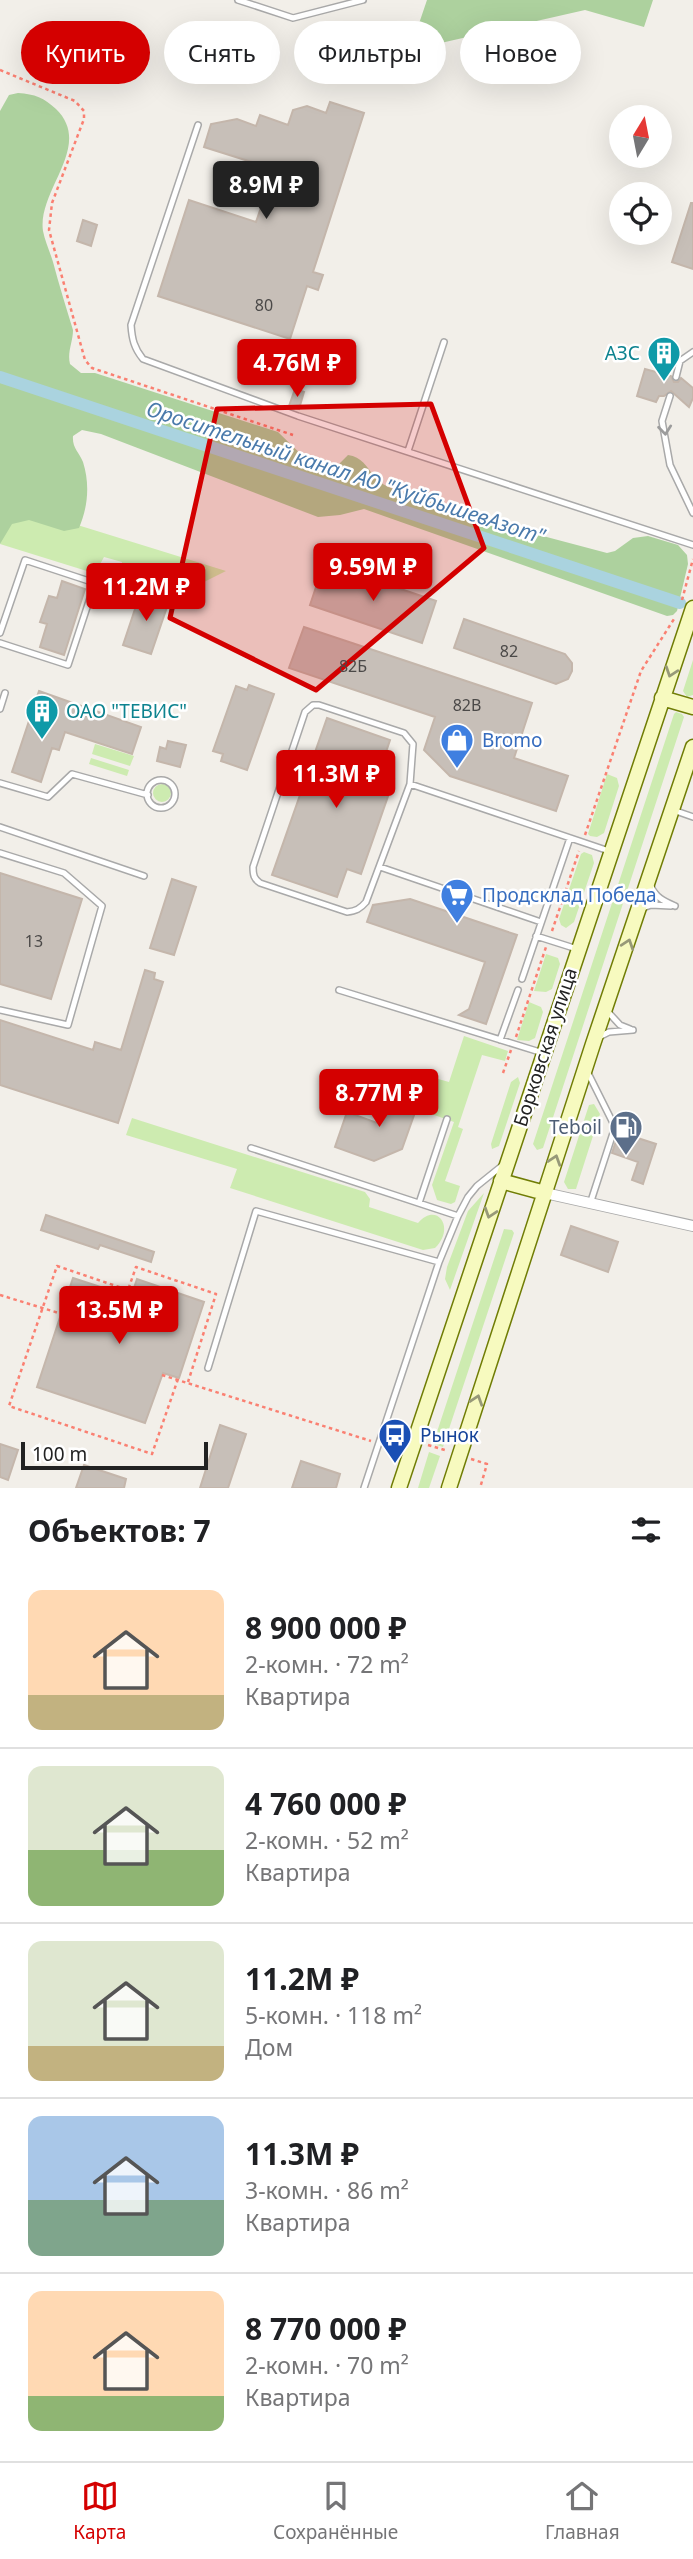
<!DOCTYPE html>
<html lang="ru">
<head>
<meta charset="utf-8">
<style>
  body { margin:0; font-family:"Noto Sans",sans-serif; background:#f6f6f6; color:#202124; height:100vh; display:flex; flex-direction:column; font-size:26px; white-space:nowrap }
  * { box-sizing:border-box; margin:0 }
  p { font-size:23px; color:#757577 }
  .icon { flex:none; width:38px; height:38px; fill:none; stroke:currentColor; stroke-width:2; stroke-linecap:round; stroke-linejoin:round }
  .map { position:relative; height:1488px; overflow:hidden }
  .panel { display:flex; flex-direction:column; background:#fff; flex:1 }
  .panel>* { flex:none }
  .banner { position:absolute; left:21px; top:21px; width:651px; height:63px; display:flex; gap:14px }
  .needle { width:46px; rotate:10deg }
  .buttons { position:absolute; left:609px; top:105px; display:grid; gap:14px }
  .buttons a { display:grid; place-items:center; width:63px; height:63px; border-radius:50%; background:#fff; box-shadow:0 7px 28px #0002; font-size:35px }
  .scale { position:absolute; left:21px; bottom:18px; width:187px; box-sizing:border-box; padding-left:7px; border:4px solid #222; border-top:0; font-size:19px; line-height:24px; white-space:nowrap; color:#222; -webkit-text-stroke:5px #fff; paint-order:stroke }
  .price { position:absolute; translate:-50% -60px; padding:0 16px; border-radius:7px; background:#d40000; color:#fff; font-size:23px; line-height:46px; filter:drop-shadow(0 2px 4px #0008) }
  .price::after { content:''; position:absolute; left:50%; top:42px; width:21px; height:16px; margin-left:-10px; background:inherit; clip-path:polygon(0 0,100% 0,50% 100%) }
  .price.selected { background:#222; color:#fff }
  ul { padding:0; list-style:none }
  li { display:flex; align-items:center; gap:21px; height:175px; padding:0 28px }
  li+li { border-top:2px solid #e0e0e0 }
  li span { display:grid; place-items:center; flex:none; width:196px; height:140px; border-radius:14px; color:#555 }
  li>.icon { margin-inline-start:auto }
  span .icon { width:84px; height:84px; fill:#fffc; stroke-width:1 }
  li b { font-size:30px }
  h2 { display:flex; justify-content:space-between; align-items:center; height:84px; padding:0 28px; font-size:30px }
  .pill { padding:0 24px; border-radius:32px; background:#fff; box-shadow:0 7px 28px #0002; font-size:24px; line-height:63px }
  .pill.selected { background:#d40000; color:#fff }
  .dock { display:flex; justify-content:space-around; align-items:center; height:98px; border-top:2px solid #e0e0e0; background:#fff; font-size:19px; color:#757577 }
  .dock a { display:grid; justify-items:center; gap:4px }
  .dock .selected { color:#d40000 }
  .map>svg:first-child { display:block }
  .grass { fill:#cdebb0 }
  .forest { fill:#add19e }
  .lines { fill:none; stroke-linecap:round; stroke-linejoin:round }
  .canal { stroke:#aad3df; stroke-width:12 }
  .building { fill:#c7bfb8; stroke:#c4b6ab; stroke-width:2 }
  .service-casing { stroke:#a9a9a9; stroke-width:8 }
  .minor-casing { stroke:#a9a9a9; stroke-width:12 }
  .secondary-casing { stroke:#707d05; stroke-width:17 }
  .path { stroke:#fa8072; stroke-width:2.5; stroke-dasharray:3.5 3.5; stroke-linecap:butt }
  .service { stroke:#fff; stroke-width:5 }
  .minor { stroke:#fff; stroke-width:10 }
  .secondary { stroke:#f7fabf; stroke-width:14 }
  .oneway { stroke:#9c9c9c }
  .oneway2 { stroke:#979978 }
  .marked { fill:#d40000; fill-opacity:0.2; stroke:#d40000; stroke-width:5; stroke-linejoin:round }
  .labels { text-anchor:middle; dominant-baseline:central; stroke-width:5; stroke-linejoin:round; paint-order:stroke }
  .number-label { font-size:16px; fill:#4b4948 }
  .culture-label { font-size:19px; fill:#0d838f; stroke:#fff; text-anchor:end }
  .shop-label { font-size:19px; fill:#366cbe; stroke:#fff; text-anchor:start }
  .street-label { font-size:19px; fill:#222; stroke:#fff }
  .service-label { font-size:19px; fill:#4e5e75; stroke:#fff; text-anchor:end }
  .transit-label { font-size:19px; fill:#164399; stroke:#fff; text-anchor:start }
  .water-label { font-size:21px; font-style:italic; fill:#4a7aab; stroke:#fff }
</style>
</head>
<body>
<div class="map">
<svg width="693" height="1488" viewBox="0 0 693 1488">
  <rect width="100%" height="100%" fill="#f2efe9"/>
  <path class="grass" d="M13,505L226,571L186,591L168,585L161,576L151,579L121,569L122,562L104,557L98,568L90,572L0,544Z
    M693,660V695L687,697L683,691Z
    M676,712L682,714L684,717L543,1148L537,1150L533,1144L674,714Z
    M95,744L134,756L130,766L92,754Z
    M91,758L129,770L127,776L89,764Z
    M607,774L617,778L619,786L604,833L597,837L590,836L588,834Z
    M153 793a9 9 0 1 1 18 0a9 9 0 1 1-18 0Z
    M584,852L592,855L594,863L574,922L566,928L561,925L559,919L581,854Z
    M546,954L558,958L560,964L552,989L546,992L534,991Z
    M529,1002L541,1007L543,1012L535,1038L529,1041L517,1040Z
    M464,1036L508,1051L505,1061L482,1055L458,1127L463,1129L445,1181L460,1186L455,1202L451,1204L437,1200L432,1185L454,1122L423,1111L427,1101L423,1100L431,1077L449,1082Z
    M518,1077L520,1083L499,1146L492,1149L491,1144L511,1082Z
    M594,1104L600,1114L576,1189H568L564,1182L589,1105Z
    M132,1118L365,1192L370,1199L369,1207L418,1223C437,1201 456,1228 435,1248L423,1250L230,1188L237,1169L126,1135Z
    M484,1193L450,1290L445,1279L447,1267L468,1211Z
    M504,1229L512,1230L514,1233L443,1447L433,1444Z
    M429,1452L440,1456L429,1488H418Z"/>
  <path class="forest" d="M427,0H653L644,27L585,10L410,50Z
    M18,93C35,94 44,98 56,109C94,146 37,190 43,231C45,241 50,252 53,262C59,285 66,307 73,330C73,342 67,352 70,364L81,373H95L278,432L311,464L324,471L333,470L348,455C362,457 366,466 374,476C377,481 383,484 388,487L494,523L607,553L615,551L633,538L648,536L678,545L687,555L688,564L677,611L673,615L667,616L364,509L340,515L318,517L101,434L82,430L73,436C72,448 79,452 83,462C90,484 88,507 79,528L64,531L29,520L12,524L0,544V111L9,95Z"/>
  <g class="lines">
    <path class="canal" d="M0,377L680,603"/>
  </g>
  <path class="building" d="M330,102L364,113L313,272L323,275L318,290L307,286L290,339L158,296L189,200L256,222L274,169L204,147L211,124L237,119L256,126L260,115L288,125L293,110L307,106L326,113Z
    M691,203H693V269L672,262Z
    M83,220L97,225L91,246L77,241Z
    M645,369L671,376L674,382H678L681,378L693,388V398L689,407L671,391L664,396H659L656,402L637,396Z
    M295,389L304,392L299,409L289,406Z
    M324,563L436,601L422,643L310,605Z
    M62,581L85,589L64,655L40,647L47,624L40,622L49,596L57,598Z
    M141,591L169,601L151,654L123,645Z
    M464,619L565,654L572,663V671L568,679L556,684L454,648Z
    M304,627L532,703L514,758L568,776L556,811L450,776L424,750L435,717L289,668Z
    M249,685L274,694L247,770L221,761L223,754L213,751L236,686L247,690Z
    M39,691L141,727L132,754L65,732L59,750L52,748L41,782L12,772Z
    M327,718L390,740L379,773L394,779L361,874L347,869L337,897L272,875Z
    M168,741L186,745L180,767L157,761L160,747L166,749Z
    M0,873L82,899L51,999L0,984Z
    M172,879L196,887L174,955L150,948Z
    M410,899L517,935L486,1024L459,1015L469,1009L485,962L367,922L373,905Z
    M145,970L155,973L154,979L163,982L118,1123L0,1085V1020L93,1050L95,1042L121,1050Z
    M388,1090L419,1101L402,1149L374,1161L335,1147L347,1112L377,1123Z
    M619,1132L656,1144L643,1184L632,1180L638,1162L612,1153Z
    M46,1215L154,1252L151,1262L100,1245L98,1249L41,1230Z
    M571,1226L618,1242L608,1272L561,1255Z
    M73,1278L131,1297L137,1279L204,1302L179,1378L163,1373L145,1423L37,1387Z
    M220,1425L246,1434L228,1488H200Z
    M0,1444L18,1450L8,1480L0,1477Z
    M301,1461L340,1474L336,1488H292Z
    M84,1465L126,1479L124,1488H76Z"/>
  <g class="lines">
    <defs>
      <path id="service" d="M238,0L293,18L363,0
        M198,125L131,325C132,339 134,348 143,359L298,416L693,545
        M676,377L680,361L693,352
        M670,396L662,421L670,465L693,513
        M408,451L444,342
        M0,633L25,560L95,583L68,665L0,643
        M313,705H319L404,733L413,744L410,784L366,902C360,909 356,911 347,912L260,883C254,879 253,875 253,867L305,712Z
        M0,709L5,693
        M147 794a14 14 0 1 1 28 0a14 14 0 1 1-28 0Z
        M0,783L48,797L72,774L148,795
        M410,784L609,851
        M673,810L693,817
        M0,827L144,876
        M0,853L64,873L102,906L68,1025L0,1010
        M380,867L541,922
        M651,886C655,897 664,901 675,906
        M640,909L651,905L671,906
        M536,936L577,949
        M522,979L570,838
        M339,990L543,1053
        M608,1012L620,1025L630,1029
        M599,1037L609,1032L633,1030
        M500,1040L518,990
        M587,1071L615,1127L590,1204
        M251,1148L458,1216
        M419,1203L447,1119
        M208,1368L256,1211L439,1262
        M364,1488L439,1262L458,1216L468,1197L477,1186L503,1165"/>
      <path id="minor" d="M545,1193L693,1226"/>
      <path id="secondary" d="M662,698L693,707
        M501,1181L545,1193
        M399,1488L693,608
        M449,1488L593,1044L693,747"/>
    </defs>
    <use href="#service" class="service-casing"/>
    <use href="#minor" class="minor-casing"/>
    <use href="#secondary" class="secondary-casing"/>
    <path class="path" d="M0,70L75,101L84,111V119L52,203L49,230L85,360L92,368L293,435
      M682,600L693,559
      M585,835L641,671L674,619
      M552,931L579,851
      M516,1037L546,947
      M503,1073L511,1050
      M0,1295L62,1314
      M162,1375L371,1441
      M178,1379L152,1454L9,1406L57,1266L128,1290L136,1267L216,1294L188,1382
      M428,1445L448,1451
      M387,1446L395,1449L400,1436L402,1437
      M471,1459L487,1464L480,1488"/>
    <use href="#service" class="service"/>
    <use href="#minor" class="minor"/>
    <use href="#secondary" class="secondary"/>
  </g>
  <defs><path id="oneway-chevron" d="M-2-3.5L2.5 0L-2 3.5" fill="none" stroke-width="1.6" stroke-linecap="round" stroke-linejoin="round" transform="scale(1.75)"/></defs>
  <use class="oneway" href="#oneway-chevron" transform="translate(665 430) rotate(84)"/>
  <g class="oneway2">
    <use href="#oneway-chevron" transform="translate(671 672) rotate(109)"/>
    <use href="#oneway-chevron" transform="translate(628 944) rotate(-71)"/>
    <use href="#oneway-chevron" transform="translate(555 1160) rotate(-72)"/>
    <use href="#oneway-chevron" transform="translate(490 1213) rotate(108)"/>
    <use href="#oneway-chevron" transform="translate(477 1400) rotate(-72)"/>
  </g>
  <path class="marked" d="M431,404L484,548L316,690L170,618L217,409Z"/>
  <defs>
    <symbol id="building-pin" viewBox="-11 -11 22 30"><path d="M0 17L-7.5 6A9.5 9.5 0 1 1 7.5 6Z" fill="#0f9aa8" stroke="#fff"/><path d="M-4-6H4V6H1V3H-1V6H-4ZM-2.5-4.3h1.7v1.8h-1.7ZM.8-4.3h1.7v1.8H.8ZM-2.5-1h1.7V.8h-1.7ZM.8-1h1.7V.8H.8Z" fill="#fff"/></symbol>
    <symbol id="shop-pin" viewBox="-11 -11 22 30"><path d="M0 17L-7.5 6A9.5 9.5 0 1 1 7.5 6Z" fill="#3f7fe0" stroke="#fff"/><path d="M-5-2.5h2.3a2.7 3.5 0 0 1 5.4 0H5L5.5 6h-11ZM-1.5-2.5h3a1.5 2.3 0 0 0-3 0Z" fill="#fff"/></symbol>
    <symbol id="supermarket-pin" viewBox="-11 -11 22 30"><path d="M0 17L-7.5 6A9.5 9.5 0 1 1 7.5 6Z" fill="#3f7fe0" stroke="#fff"/><path d="M-6-5.5h2.5l.6 2H6L4.5 2H-2.5L-4.4-4H-6ZM-1.5 3.2a1.3 1.3 0 1 0 .1 0ZM3 3.2a1.3 1.3 0 1 0 .1 0Z" fill="#fff"/></symbol>
    <symbol id="fuel-pin" viewBox="-11 -11 22 30"><path d="M0 17L-7.5 6A9.5 9.5 0 1 1 7.5 6Z" fill="#5c6f8a" stroke="#fff"/><path d="M-5.5-6h7V0h2V4h1.3V-2.5L3-4.5l.8-.8L6-3V5H2.5V1h-1V6h-7ZM-4.2-4.7v3.2H.2V-4.7Z" fill="#fff"/></symbol>
    <symbol id="bus-pin" viewBox="-11 -11 22 30"><path d="M0 17L-7.5 6A9.5 9.5 0 1 1 7.5 6Z" fill="#1a4fb4" stroke="#fff"/><path d="M-5-6H5V4H4V6H2V4H-2V6H-4V4H-5ZM-3.5-4V0h7V-4ZM-3.5 1.2v1.5H-2V1.2ZM2 1.2v1.5H3.5V1.2Z" fill="#fff"/></symbol>
  </defs>
  <g fill-rule="evenodd">
    <use href="#building-pin" x="645" y="334" width="38" height="52"/>
    <use href="#building-pin" x="23" y="692" width="38" height="52"/>
    <use href="#shop-pin" x="438" y="721" width="38" height="52"/>
    <use href="#supermarket-pin" x="438" y="876" width="38" height="52"/>
    <use href="#fuel-pin" x="607" y="1108" width="38" height="52"/>
    <use href="#bus-pin" x="376" y="1416" width="38" height="52"/>
  </g>
  <g class="labels">
    <g class="number-label">
      <text x="264" y="305">80</text>
      <text x="509" y="651">82</text>
      <text x="353" y="666">82Б</text>
      <text x="467" y="705">82В</text>
      <text x="34" y="941">13</text>
    </g>
    <g class="culture-label">
      <text x="640" y="353">АЗС</text>
      <text x="66" y="711" text-anchor="start">ОАО "ТЕВИС"</text>
    </g>
    <g class="shop-label">
      <text x="482" y="740">Bromo</text>
      <text x="482" y="895">Продсклад Победа</text>
    </g>
    <g class="street-label">
      <text transform="translate(545 1047) rotate(-72)">Борковская улица</text>
    </g>
    <g class="service-label">
      <text x="602" y="1127">Teboil</text>
    </g>
    <g class="transit-label">
      <text x="420" y="1435">Рынок</text>
    </g>
    <g class="water-label">
      <text transform="translate(346 472) rotate(18)">Оросительный канал АО "КуйбышевАзот"</text>
    </g>
  </g>
</svg>
<div class="buttons">
<a><svg class="needle" viewBox="-14 -14 28 28"><path d="M0-13l5 13h-10z" fill="#e53935"/><path d="M0 13l5-13h-10z" fill="#757577"/></svg></a>
<a><svg class="icon" aria-label="locate" viewBox="0 0 24 24"><circle cx="12" cy="12" r="6"/><path d="M12 2v4M12 18v4M2 12h4M18 12h4"/></svg></a>
</div>
<div class="scale">100 m</div>
<b class="price selected" style="left:266px;top:221px">8.9M ₽</b>
<b class="price" style="left:297px;top:399px">4.76M ₽</b>
<b class="price" style="left:373px;top:603px">9.59M ₽</b>
<b class="price" style="left:146px;top:623px">11.2M ₽</b>
<b class="price" style="left:336px;top:810px">11.3M ₽</b>
<b class="price" style="left:379px;top:1129px">8.77M ₽</b>
<b class="price" style="left:119px;top:1346px">13.5M ₽</b>
<div class="banner">
<a class="pill selected">Купить</a>
<a class="pill">Снять</a>
<a class="pill">Фильтры</a>
<a class="pill">Новое</a>
</div>
</div>
<section class="panel">
<h2>Объектов: 7<svg class="icon" aria-label="filters" viewBox="0 0 24 24"><path d="M4 7h16M4 17h16"/><circle cx="9" cy="7" r="2"/><circle cx="15" cy="17" r="2"/></svg></h2>
<ul>
<li><span style="background:linear-gradient(#ffd9b3 75%,#c2b280 0)"><svg class="icon" aria-label="home" viewBox="0 0 24 24"><path d="M3 11l9-7 9 7M6 9v11h12V9"/></svg></span><div><b>8 900 000 ₽</b><p>2-комн. · 72 m²</p><p>Квартира</p></div></li>
<li><span style="background:linear-gradient(#dfe7d0 60%,#8fb573 0)"><svg class="icon" aria-label="home" viewBox="0 0 24 24"><path d="M3 11l9-7 9 7M6 9v11h12V9"/></svg></span><div><b>4 760 000 ₽</b><p>2-комн. · 52 m²</p><p>Квартира</p></div></li>
<li><span style="background:linear-gradient(#dfe7d0 75%,#c2b280 0)"><svg class="icon" aria-label="home" viewBox="0 0 24 24"><path d="M3 11l9-7 9 7M6 9v11h12V9"/></svg></span><div><b>11.2M ₽</b><p>5-комн. · 118 m²</p><p>Дом</p></div></li>
<li><span style="background:linear-gradient(#a9c7e8 60%,#7fa58c 0)"><svg class="icon" aria-label="home" viewBox="0 0 24 24"><path d="M3 11l9-7 9 7M6 9v11h12V9"/></svg></span><div><b>11.3M ₽</b><p>3-комн. · 86 m²</p><p>Квартира</p></div></li>
<li><span style="background:linear-gradient(#ffd9b3 75%,#8fb573 0)"><svg class="icon" aria-label="home" viewBox="0 0 24 24"><path d="M3 11l9-7 9 7M6 9v11h12V9"/></svg></span><div><b>8 770 000 ₽</b><p>2-комн. · 70 m²</p><p>Квартира</p></div></li>
</ul>
</section>
<nav class="dock">
<a class="selected"><svg class="icon" aria-label="map" viewBox="0 0 24 24"><path d="M3 6l6-2 6 2 6-2v14l-6 2-6-2-6 2zM9 4v14M15 6v14"/></svg>Карта</a>
<a><svg class="icon" aria-label="saved" viewBox="0 0 24 24"><path d="M7 4h10v16l-5-4-5 4z"/></svg>Сохранённые</a>
<a><svg class="icon" aria-label="home" viewBox="0 0 24 24"><path d="M3 11l9-7 9 7M6 9v11h12V9"/></svg>Главная</a>
</nav>
</body>
</html>
